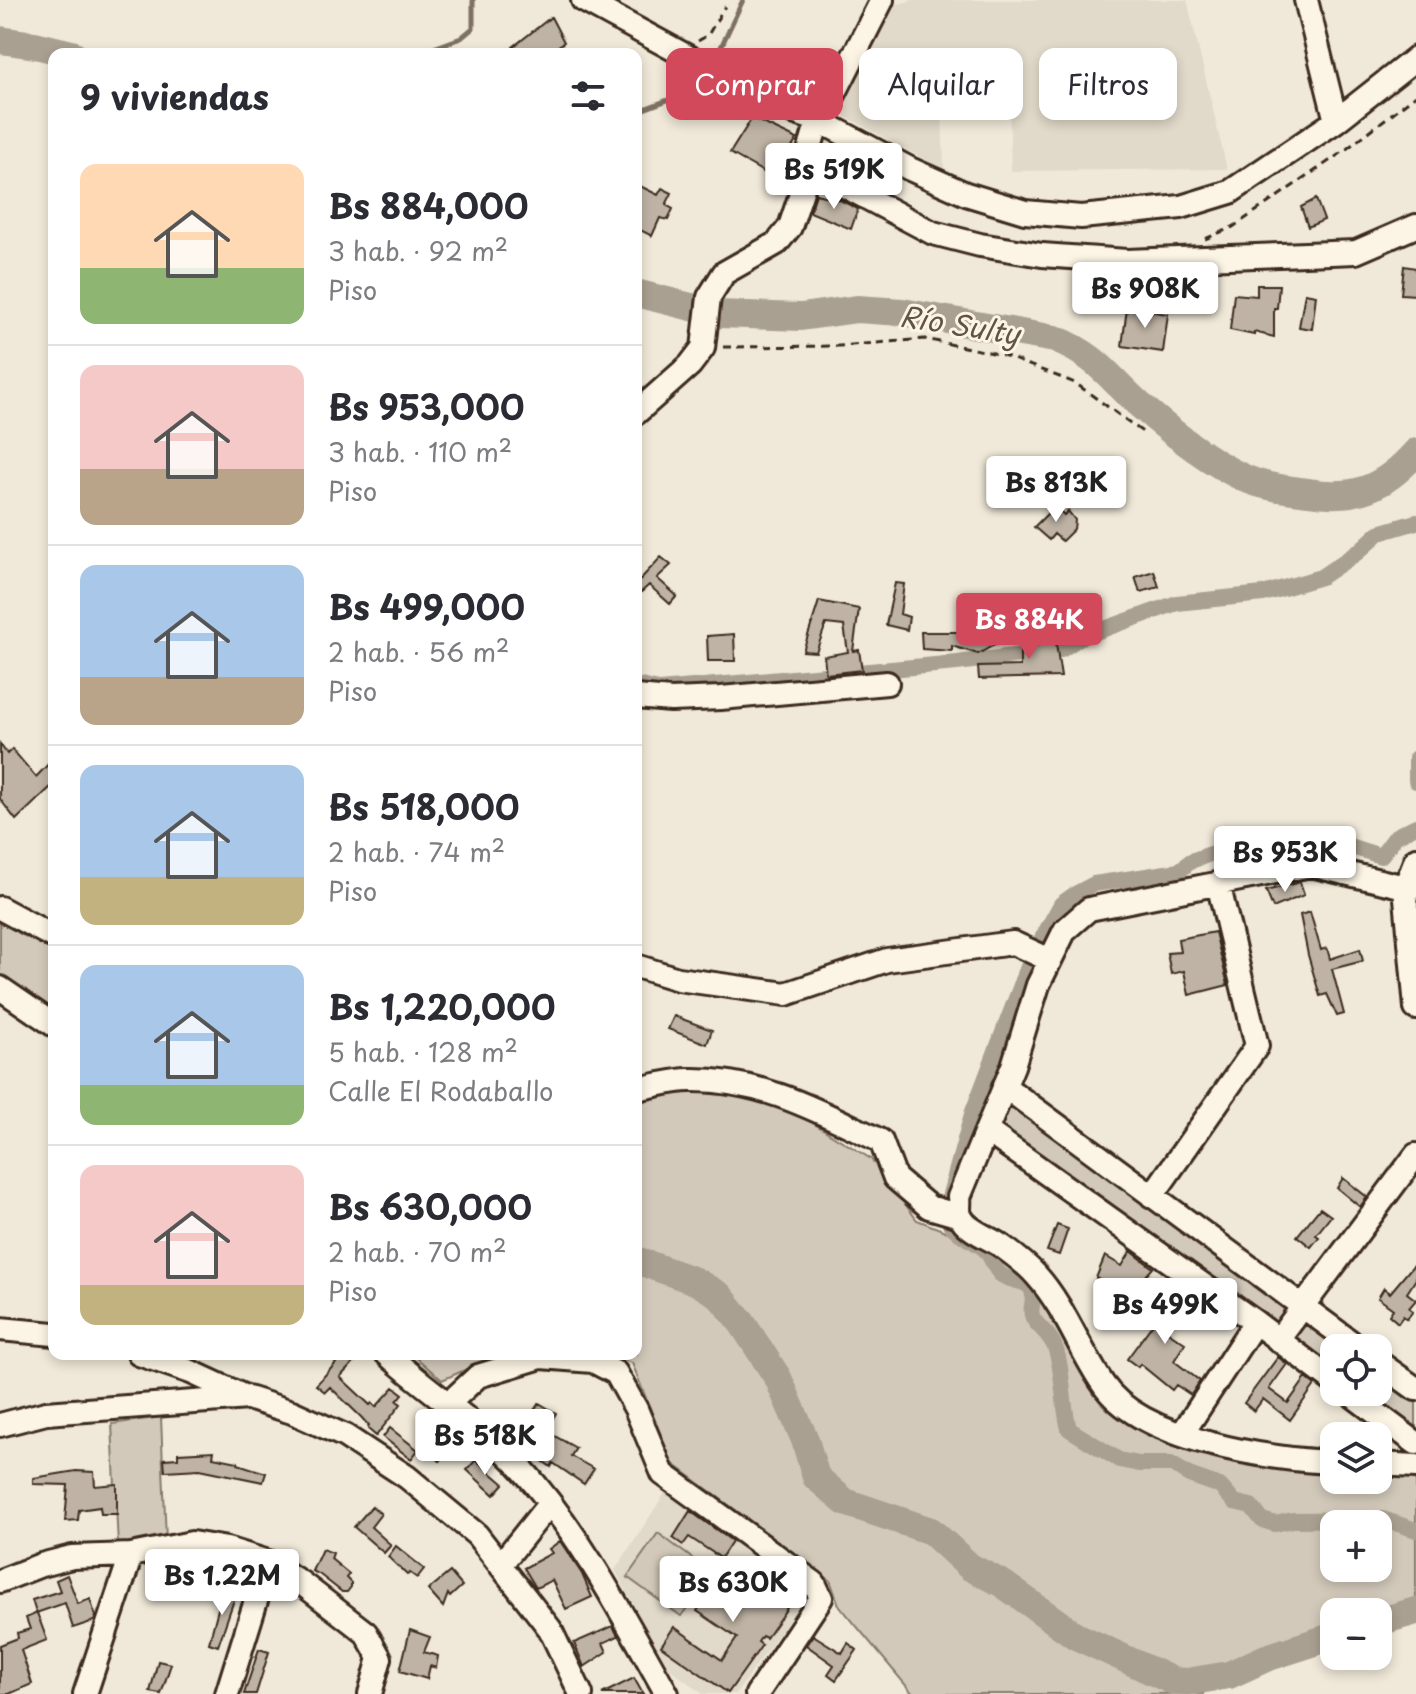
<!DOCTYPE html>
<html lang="es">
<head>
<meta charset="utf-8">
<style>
  body { margin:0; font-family:"Playpen Sans",sans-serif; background:#f2f2f3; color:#2b2b33; height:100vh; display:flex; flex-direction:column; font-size:30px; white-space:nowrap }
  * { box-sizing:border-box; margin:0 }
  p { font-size:26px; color:#7c7c81 }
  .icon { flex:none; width:44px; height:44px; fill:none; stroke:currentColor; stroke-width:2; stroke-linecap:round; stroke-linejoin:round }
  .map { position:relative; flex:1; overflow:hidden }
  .sheet { position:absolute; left:48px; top:48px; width:594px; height:1312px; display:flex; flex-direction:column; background:#fff; border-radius:16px; box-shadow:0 4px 12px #0003 }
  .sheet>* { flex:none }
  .hud { position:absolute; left:666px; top:48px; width:630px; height:72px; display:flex; gap:16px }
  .controls { position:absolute; left:1320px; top:1334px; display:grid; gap:16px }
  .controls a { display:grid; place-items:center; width:72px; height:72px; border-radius:16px; background:#fff; box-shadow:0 4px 12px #0003; font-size:40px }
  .price { position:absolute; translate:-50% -68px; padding:0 18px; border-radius:8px; background:#fff; color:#222; font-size:26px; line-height:52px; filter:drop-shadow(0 2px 4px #0008) }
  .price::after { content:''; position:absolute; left:50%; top:48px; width:24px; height:18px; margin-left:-12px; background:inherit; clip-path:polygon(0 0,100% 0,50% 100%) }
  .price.selected { background:#d1495b; color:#fff }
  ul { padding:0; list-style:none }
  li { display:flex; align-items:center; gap:24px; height:200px; padding:0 32px }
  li+li { border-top:2px solid #e1e1e2 }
  li span { display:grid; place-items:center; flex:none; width:224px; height:160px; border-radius:16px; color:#555 }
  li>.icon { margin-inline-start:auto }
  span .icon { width:96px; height:96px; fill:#fffc; stroke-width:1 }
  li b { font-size:34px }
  h2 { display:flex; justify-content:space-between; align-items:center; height:96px; padding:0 32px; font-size:34px }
  .pill { padding:0 28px; border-radius:16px; background:#fff; box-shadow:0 4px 12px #0003; font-size:28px; line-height:72px }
  .pill.selected { background:#d1495b; color:#fff }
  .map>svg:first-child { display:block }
  .built { fill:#e1d9c9 }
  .green { fill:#d2c9ba; stroke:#867a6c; stroke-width:2; fill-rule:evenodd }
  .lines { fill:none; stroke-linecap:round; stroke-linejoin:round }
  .stream { stroke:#7e7163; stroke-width:5 }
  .canal { stroke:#aaa091; stroke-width:16 }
  .river { stroke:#aaa091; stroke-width:28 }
  .building { fill:#beb3a4; stroke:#3b2a1e; stroke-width:2 }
  .minor-casing { stroke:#3b2a1e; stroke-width:28 }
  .path { stroke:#3b2a1e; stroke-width:3; stroke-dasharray:8 6; stroke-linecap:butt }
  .minor { stroke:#fcf5e5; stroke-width:22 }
  .labels { text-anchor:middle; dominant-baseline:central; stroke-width:6; stroke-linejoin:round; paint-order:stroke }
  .water-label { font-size:28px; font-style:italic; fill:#625346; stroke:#fcf5e5 }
</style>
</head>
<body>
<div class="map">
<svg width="1416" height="1694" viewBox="0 0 1416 1694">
  <rect width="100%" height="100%" fill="#f0e9d9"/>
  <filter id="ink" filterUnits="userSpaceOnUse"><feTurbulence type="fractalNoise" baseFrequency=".0125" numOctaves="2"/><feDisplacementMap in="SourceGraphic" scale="16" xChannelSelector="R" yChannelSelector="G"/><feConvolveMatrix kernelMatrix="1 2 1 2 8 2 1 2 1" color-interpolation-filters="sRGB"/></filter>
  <g filter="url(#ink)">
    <path class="built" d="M913,0H1187L1227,169L1011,171L1009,106L942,107L944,170L841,114L837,102L883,8Z
      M667,1490L804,1587L806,1596L736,1694H703L666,1666L615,1570Z"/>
    <path class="green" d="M0,913L54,943V1010L0,974Z
      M675,1087L779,1102L871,1159L917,1220L1024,1262L1114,1402L1158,1427L1334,1470V1480H1378V1472L1416,1475V1617L1378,1624V1612H1334V1637L1266,1658L1229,1675L1207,1677L1203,1694H913L839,1605L830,1580L672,1463L632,1363L605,1354H636V1098ZM1334,1524H1378V1568H1334Z
      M1007,1103L1285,1310L1274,1324L999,1127Z
      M1305,1322L1341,1348H1334V1369L1293,1340Z
      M412,1354H501L442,1380Z
      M1378,1375L1416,1403V1428L1366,1392H1378Z
      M161,1417L166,1541L118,1546L112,1424Z
      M658,1533L712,1573L681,1616L627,1577Z"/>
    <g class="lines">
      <path class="stream" d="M417,54L461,38L473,28V0
        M713,64L743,0
        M636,112L702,87L708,73"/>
      <path class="canal" d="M636,685L659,690L957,663L1061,650L1079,638L1177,603L1263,594L1321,577L1358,552L1379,533L1416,522
        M1416,758V781
        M1040,942L1061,904L1075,894L1094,884L1179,871L1191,861L1216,852L1247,847H1271L1293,839L1318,836L1381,856L1396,836L1416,826
        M947,1205L972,1114L1029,964
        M949,1222C958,1236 970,1238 983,1248C991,1254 993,1267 1000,1274C1008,1281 1021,1280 1029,1286C1038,1294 1029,1307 1032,1315C1034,1325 1051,1333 1056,1350C1064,1376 1062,1402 1069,1429L1119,1460L1139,1464H1171L1189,1475L1220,1486L1234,1502L1251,1506L1262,1520L1275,1524L1293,1520L1383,1519L1416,1530"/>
      <path class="river" d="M0,40L35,45L72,54
        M636,293L719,314L801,317L857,309L902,312L1055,339C1099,357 1108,377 1141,406C1170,431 1208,461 1242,477C1263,487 1285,489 1308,492C1355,500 1384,488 1416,452
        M636,1260L695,1281L719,1295L742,1323L778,1378L805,1440L816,1477L845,1502L931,1531L970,1567L1003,1584L1076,1636L1173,1681L1187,1682L1229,1675L1266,1658L1334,1636
        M1378,1622L1416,1611"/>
    </g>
    <path class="building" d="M551,17L564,42L547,54H518L513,47Z
      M752,118L797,139L774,178L730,153Z
      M636,184L658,195L662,188L672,193L666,205L673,209L668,220L660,218L652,236L636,228Z
      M816,194L840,200L858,209L851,229L810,212Z
      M1316,199L1324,220L1308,227L1301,207Z
      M1404,266L1416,268V295L1401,294Z
      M1257,285H1279L1277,308H1274V337L1254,332V335L1230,330L1234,294L1257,296Z
      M1305,293L1316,295L1312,329L1299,327Z
      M1127,308L1168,314L1163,352L1122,346Z
      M1055,506L1064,515L1068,511L1075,520L1074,529L1062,541L1054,534L1049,540L1034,527Z
      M661,557L671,565L657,578L677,596L670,604L649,585L639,594L636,591V584Z
      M1154,571L1159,587L1140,592L1135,577Z
      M895,583L904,584L900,614L909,617L907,630L886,625Z
      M819,601L859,609L853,651L859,650L862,670L826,674L824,656L848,652L844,626L826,624L816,652L803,651Z
      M962,615L1007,628L1003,640L978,654L952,646V651L922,649L921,632H958Z
      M734,634L735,661H708L707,636Z
      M1020,636L1055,637L1061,677L979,679L978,667L1020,666Z
      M0,744L7,754L12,749L36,777L54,758V784L16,820L0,799Z
      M1300,882L1304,895L1273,908L1266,891Z
      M1310,912L1321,950L1327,948L1330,959L1360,949L1363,961L1332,969L1344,1014L1337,1016L1327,994L1320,996L1308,955L1300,915Z
      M1215,932L1228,985L1189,995L1184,971L1171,974L1167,953L1180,952L1178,939Z
      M674,1016L712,1030L707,1044L668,1029Z
      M1343,1178L1367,1197L1360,1207L1337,1188Z
      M1320,1208L1331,1216L1316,1235L1319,1237L1311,1247L1297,1236Z
      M1057,1225L1068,1229L1059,1255L1047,1251Z
      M1131,1251L1153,1268L1128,1296L1096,1278L1105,1256L1122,1266Z
      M1416,1262V1279L1407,1293L1416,1300L1409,1308L1413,1311L1407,1319L1403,1316L1398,1323L1389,1315L1393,1309L1378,1298L1384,1288L1390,1293Z
      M1182,1287L1191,1296L1165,1330L1185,1343L1174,1361L1200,1381L1191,1395L1176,1385L1172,1390L1140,1364L1138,1367L1127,1359L1160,1314L1152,1308L1168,1289L1175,1297Z
      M328,1354H362L340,1377L370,1405L372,1403L376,1407L394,1387L403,1394L397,1401L401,1404L376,1436L368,1429L369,1426L361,1417L330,1387L325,1392L316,1385L336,1363Z
      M1278,1357L1287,1364L1269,1389L1288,1403L1306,1378L1315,1385L1290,1420L1263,1399L1254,1411L1244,1403Z
      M539,1403L556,1413L546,1431L576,1448L571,1456L594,1469L584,1484L553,1463L551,1467L513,1440Z
      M446,1421L461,1439L440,1461L423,1446Z
      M390,1428L418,1450L411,1459L383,1437Z
      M214,1451L213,1457L238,1462V1464L266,1473L263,1482L200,1469L165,1471L164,1459L178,1458V1453Z
      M476,1460L504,1484L494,1495L467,1470Z
      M76,1471L94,1472L95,1486L117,1484V1514H101L100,1507L79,1510L78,1520L65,1521L68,1485L33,1484V1478Z
      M372,1506L381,1514L371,1527L391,1545L384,1553L354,1527Z
      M690,1511L732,1541L721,1558L689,1537L683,1545L673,1538Z
      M560,1541L582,1574L592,1597L566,1609L552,1580L536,1588L524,1568L552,1553L549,1549Z
      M396,1546L424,1569L417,1578L410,1573L407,1575L388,1557Z
      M322,1549L333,1553L331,1559L349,1574L346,1578L351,1583V1587L347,1592H342L319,1574L312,1571Z
      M757,1559L784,1579L772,1597L787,1608L766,1638L762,1636L758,1642L762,1645L728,1693L661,1646L674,1627L722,1660L737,1638L697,1611L727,1568L743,1579Z
      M450,1572L462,1586L450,1597L448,1594L443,1607L428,1590Z
      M67,1575L78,1604L90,1599L96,1617L94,1621L73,1628L65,1603L36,1613L32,1600L60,1591L56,1580Z
      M223,1590L236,1594L218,1646L209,1643Z
      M37,1613L47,1640L21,1650L32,1684L9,1694H0V1645L18,1638L17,1633L30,1629L26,1618Z
      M613,1626L618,1636L603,1643L607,1652L584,1667L574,1643Z
      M410,1630L430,1637L424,1652L438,1656L436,1668L430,1666L427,1679L400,1671Z
      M813,1635L842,1653L848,1643L857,1650L836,1680L828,1674L834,1665L806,1645Z
      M259,1649L269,1652L256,1694H244Z
      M158,1661L171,1664L161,1694L150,1692Z
      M634,1678L643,1694H602Z"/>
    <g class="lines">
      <defs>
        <path id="minor" d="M583,0L784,109L820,121L910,169L966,194L1025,212L1081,217L1181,207L1230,192L1336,121L1416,58
          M1306,0L1336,121
          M805,165L933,233L980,245L1042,255L1127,261L1356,252L1416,226
          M636,413L690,365L703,348L709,297L724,273L777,243L790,227L805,182V165L814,134L882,0
          M636,697L671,700L721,698L887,683
          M1416,859L1405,887L1416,1008
          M0,908L54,937
          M636,966L678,979L786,994L887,960L1013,943L1050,960
          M0,988L54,1025
          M1004,1086L1359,1348
          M636,1089C654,1086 673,1080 690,1080C761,1079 819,1111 881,1141L895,1178L929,1207L960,1216
          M987,1131L1255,1322L1334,1382
          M1152,1196L1257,1046L1218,883
          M0,1329L54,1334
          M1278,1340L1416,1155
          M139,1354L191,1372L243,1396
          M387,1354C431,1394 482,1425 522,1469C582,1536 623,1616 667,1694
          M1378,1362L1416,1389
          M1348,1392L1416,1443
          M448,1404L478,1376L541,1357L593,1361L616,1373L636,1409L663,1474L814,1583L821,1598L757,1694
          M0,1425L46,1413L248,1398L292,1412L345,1436L407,1477L477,1535L550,1629L581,1694
          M1182,1434L1255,1322
          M1334,1462C1271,1460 1140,1440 1103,1384C1079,1349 1065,1307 1036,1275C1027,1265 1014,1255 1003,1247C991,1238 966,1231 960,1215C958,1210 960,1202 959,1197L1013,1066L1038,985L1065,930L1089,909L1311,865L1405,887L1416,886
          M1378,1464L1416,1466
          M501,1564L550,1503
          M0,1581L41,1565L72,1557L131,1555L192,1543L227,1549L268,1562L300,1582L366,1633L380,1658L370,1694
          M85,1694L131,1555
          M227,1694L268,1562"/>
      </defs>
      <use href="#minor" class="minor-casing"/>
      <path class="path" d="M698,41L708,35L725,6
        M1205,239L1233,227L1344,151L1416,95
        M723,347L839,346L925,339L1003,355L1075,383L1144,433"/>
      <use href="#minor" class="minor"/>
    </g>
  </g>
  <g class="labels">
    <g class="water-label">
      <text transform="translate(960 324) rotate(9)">Río Sulty</text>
    </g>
  </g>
</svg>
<div class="controls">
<a><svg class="icon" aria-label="locate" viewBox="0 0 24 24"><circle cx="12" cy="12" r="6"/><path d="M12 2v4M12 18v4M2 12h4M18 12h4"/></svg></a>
<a><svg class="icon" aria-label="layers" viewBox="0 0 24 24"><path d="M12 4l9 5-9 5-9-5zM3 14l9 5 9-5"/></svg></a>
<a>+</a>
<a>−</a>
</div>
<b class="price" style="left:834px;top:211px">Bs 519K</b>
<b class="price" style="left:1145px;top:330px">Bs 908K</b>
<b class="price" style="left:1056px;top:524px">Bs 813K</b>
<b class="price selected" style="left:1029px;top:661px">Bs 884K</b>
<b class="price" style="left:1285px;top:894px">Bs 953K</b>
<b class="price" style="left:1165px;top:1346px">Bs 499K</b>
<b class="price" style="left:485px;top:1477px">Bs 518K</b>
<b class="price" style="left:222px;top:1617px">Bs 1.22M</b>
<b class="price" style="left:733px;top:1624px">Bs 630K</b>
<div class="hud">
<a class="pill selected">Comprar</a>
<a class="pill">Alquilar</a>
<a class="pill">Filtros</a>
</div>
<section class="sheet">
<h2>9 viviendas<svg class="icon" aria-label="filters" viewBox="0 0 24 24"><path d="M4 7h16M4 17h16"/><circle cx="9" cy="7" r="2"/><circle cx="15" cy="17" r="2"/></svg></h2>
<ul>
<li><span style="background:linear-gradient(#ffd9b3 65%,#8fb573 0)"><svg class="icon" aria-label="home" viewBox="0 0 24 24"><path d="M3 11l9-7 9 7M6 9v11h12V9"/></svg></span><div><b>Bs 884,000</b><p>3 hab. · 92 m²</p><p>Piso</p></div></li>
<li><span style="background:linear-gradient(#f6c9c9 65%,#b9a48a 0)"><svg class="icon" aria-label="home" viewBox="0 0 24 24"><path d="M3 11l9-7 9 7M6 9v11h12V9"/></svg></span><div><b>Bs 953,000</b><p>3 hab. · 110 m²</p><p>Piso</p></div></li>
<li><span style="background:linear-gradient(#a9c7e8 70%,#b9a48a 0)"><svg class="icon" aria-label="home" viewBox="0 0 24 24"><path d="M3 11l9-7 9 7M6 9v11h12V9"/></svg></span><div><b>Bs 499,000</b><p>2 hab. · 56 m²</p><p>Piso</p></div></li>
<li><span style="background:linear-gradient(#a9c7e8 70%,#c2b280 0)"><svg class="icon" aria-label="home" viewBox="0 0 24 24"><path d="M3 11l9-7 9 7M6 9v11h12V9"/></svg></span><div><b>Bs 518,000</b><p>2 hab. · 74 m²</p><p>Piso</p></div></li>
<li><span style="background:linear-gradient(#a9c7e8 75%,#8fb573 0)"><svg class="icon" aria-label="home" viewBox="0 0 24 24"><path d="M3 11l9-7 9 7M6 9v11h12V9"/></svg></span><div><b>Bs 1,220,000</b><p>5 hab. · 128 m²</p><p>Calle El Rodaballo</p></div></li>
<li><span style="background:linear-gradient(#f6c9c9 75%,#c2b280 0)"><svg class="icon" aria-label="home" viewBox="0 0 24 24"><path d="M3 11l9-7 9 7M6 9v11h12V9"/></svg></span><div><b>Bs 630,000</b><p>2 hab. · 70 m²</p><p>Piso</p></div></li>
</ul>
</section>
</div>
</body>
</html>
